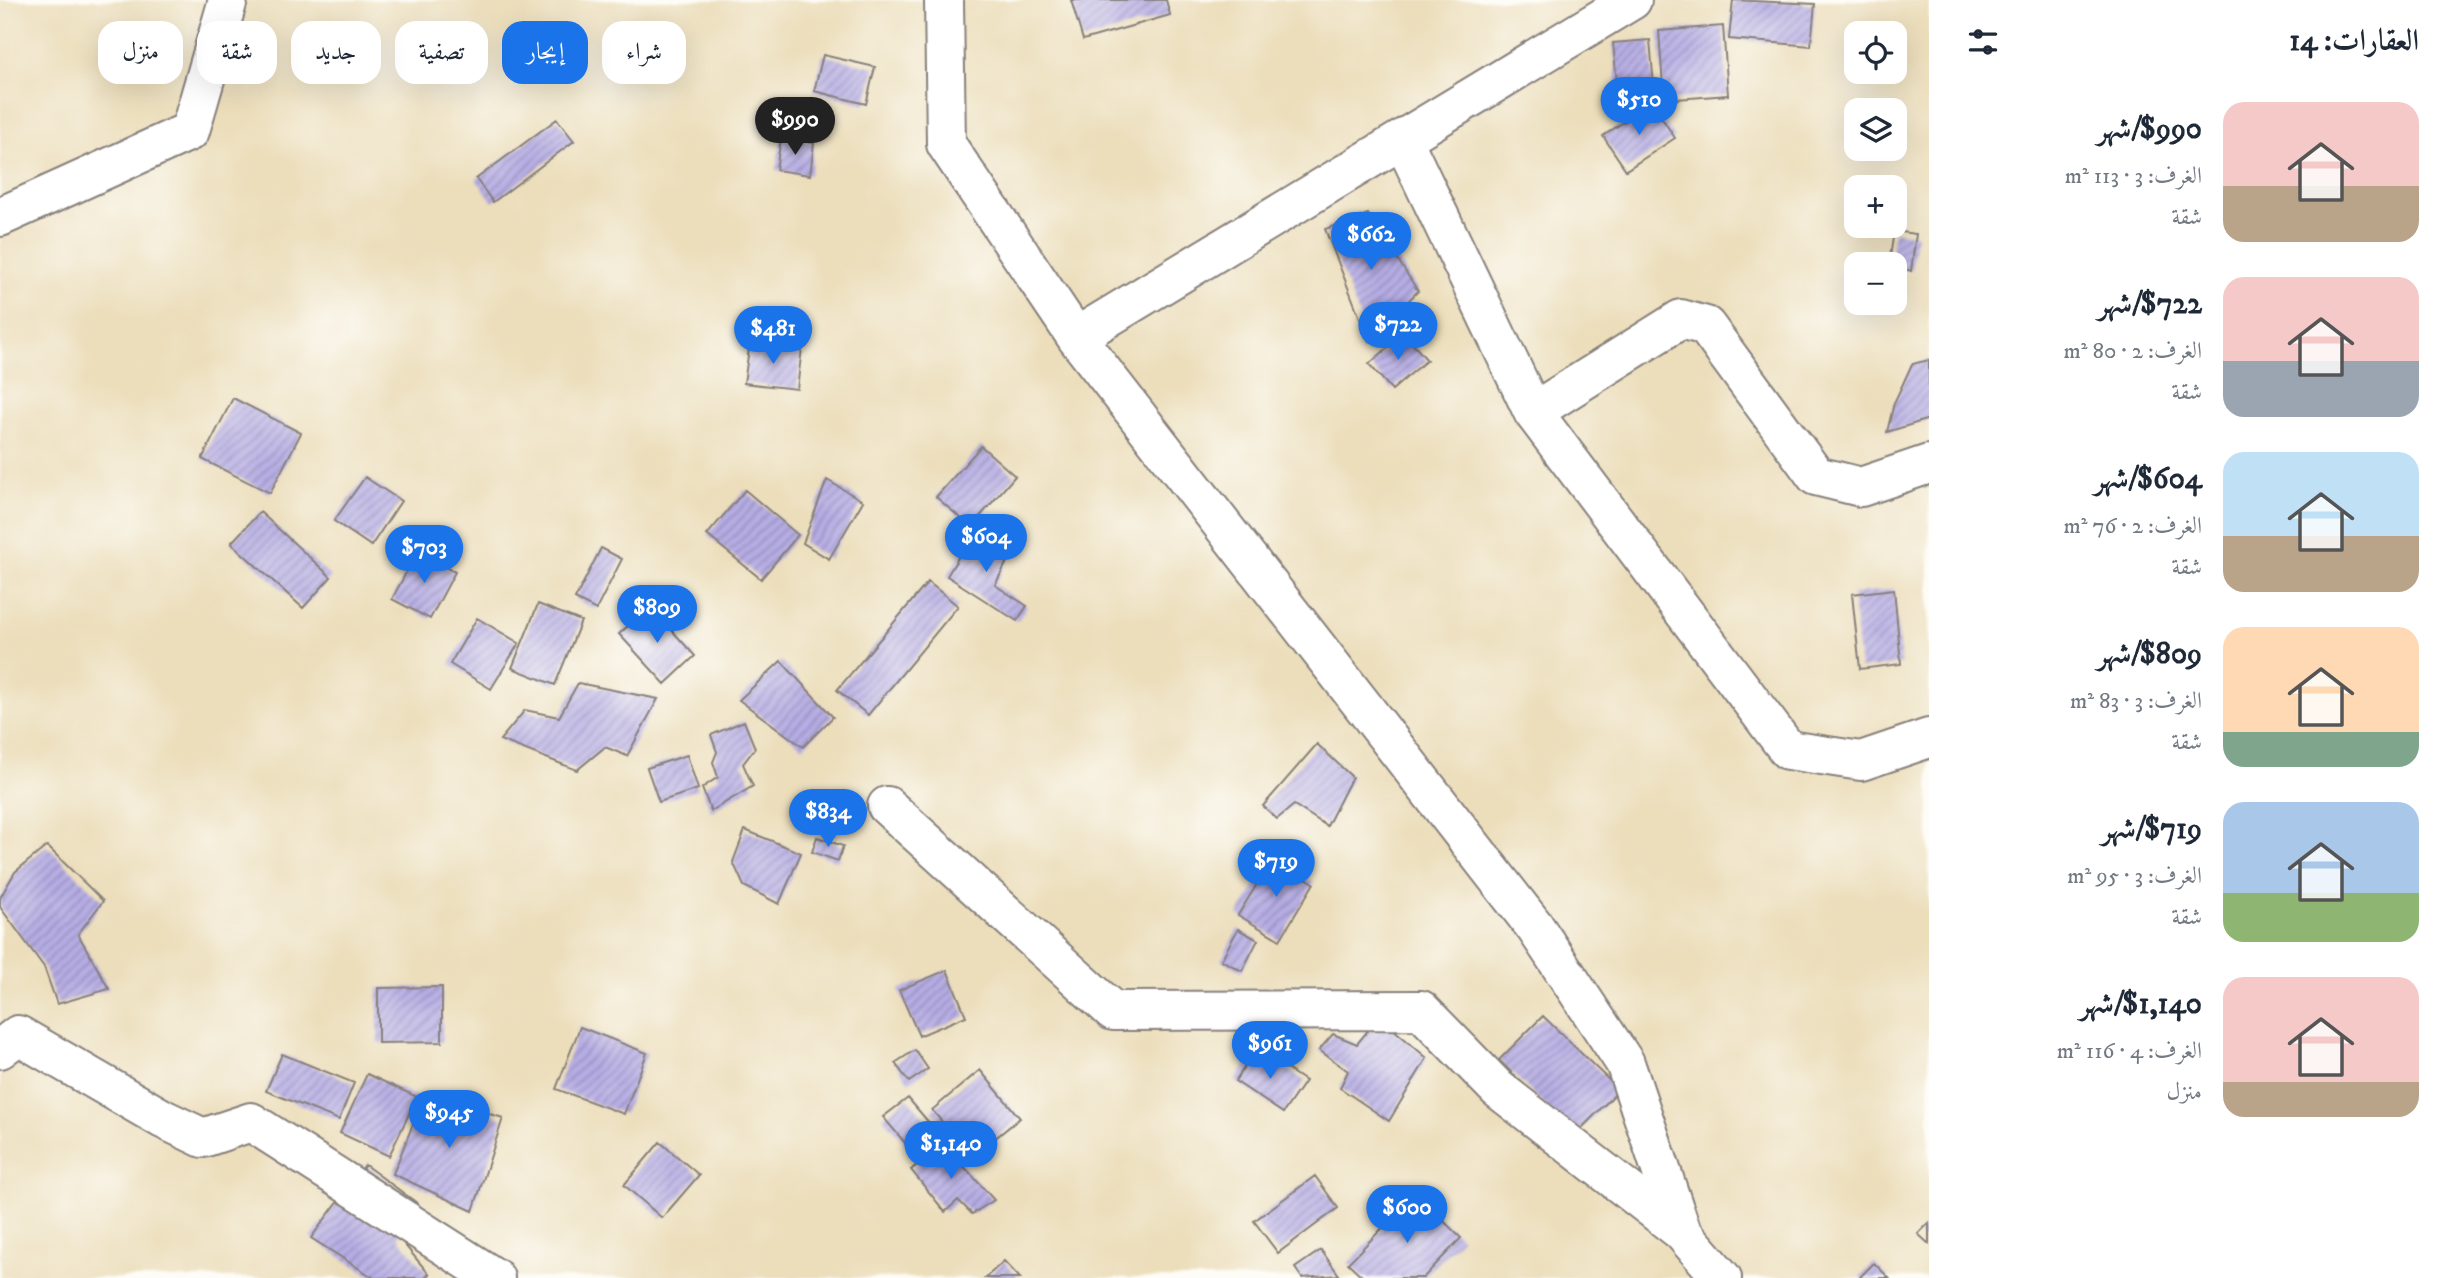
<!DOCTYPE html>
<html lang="ar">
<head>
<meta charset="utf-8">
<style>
  body { margin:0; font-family:"IM FELL DW Pica",Amiri,serif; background:#f6f6f7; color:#1f2937; direction:rtl; height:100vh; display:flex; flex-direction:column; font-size:26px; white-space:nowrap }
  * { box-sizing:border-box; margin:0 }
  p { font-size:23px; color:#747a83 }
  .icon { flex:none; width:38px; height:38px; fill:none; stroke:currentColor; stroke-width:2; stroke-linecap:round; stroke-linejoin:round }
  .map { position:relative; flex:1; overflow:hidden; direction:ltr }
  .panel { display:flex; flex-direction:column; background:#fff; width:525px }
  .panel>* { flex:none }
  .hud { position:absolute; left:21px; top:21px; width:665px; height:63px; direction:rtl; display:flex; gap:14px }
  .controls { position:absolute; left:1844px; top:21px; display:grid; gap:14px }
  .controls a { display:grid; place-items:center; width:63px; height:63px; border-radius:14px; background:#fff; box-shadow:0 7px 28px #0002; font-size:35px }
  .price { position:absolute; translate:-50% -60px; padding:0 16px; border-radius:24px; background:#1a73e8; color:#fff; font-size:23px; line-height:46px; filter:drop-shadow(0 2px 4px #0008) }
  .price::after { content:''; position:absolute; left:50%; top:42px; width:21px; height:16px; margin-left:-10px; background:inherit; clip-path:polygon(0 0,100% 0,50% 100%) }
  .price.current { background:#222; color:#fff }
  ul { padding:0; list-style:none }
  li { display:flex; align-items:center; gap:21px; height:175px; padding:0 35px }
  li span { display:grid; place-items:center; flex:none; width:196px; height:140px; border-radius:21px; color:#555 }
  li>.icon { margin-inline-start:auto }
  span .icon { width:84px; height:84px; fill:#fffc; stroke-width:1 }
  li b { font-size:30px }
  h2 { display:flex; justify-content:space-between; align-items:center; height:84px; padding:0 35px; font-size:30px }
  .tag { padding:0 24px; border-radius:21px; background:#fff; box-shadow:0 7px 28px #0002; font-size:24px; line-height:63px }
  .tag.current { background:#1a73e8; color:#fff }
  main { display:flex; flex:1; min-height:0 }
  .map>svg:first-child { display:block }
  .building { fill:url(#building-hatch) }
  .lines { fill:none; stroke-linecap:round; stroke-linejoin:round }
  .minor-casing { stroke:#87807b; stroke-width:42 }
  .minor { stroke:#fff; stroke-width:38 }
</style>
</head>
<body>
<main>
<section class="panel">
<h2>العقارات: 14<svg class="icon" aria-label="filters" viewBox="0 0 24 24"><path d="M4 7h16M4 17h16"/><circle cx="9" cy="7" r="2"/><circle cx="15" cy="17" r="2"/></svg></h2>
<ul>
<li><span style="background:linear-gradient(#f6c9c9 60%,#b9a48a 0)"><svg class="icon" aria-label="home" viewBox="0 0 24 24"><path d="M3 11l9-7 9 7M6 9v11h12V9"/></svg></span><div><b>$990/شهر</b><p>الغرف: 3 · 113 m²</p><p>شقة</p></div></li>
<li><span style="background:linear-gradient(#f6c9c9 60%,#9aa5b1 0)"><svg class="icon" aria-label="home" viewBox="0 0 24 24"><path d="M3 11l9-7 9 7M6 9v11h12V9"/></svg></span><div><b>$722/شهر</b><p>الغرف: 2 · 80 m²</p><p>شقة</p></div></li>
<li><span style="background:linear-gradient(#bfe0f5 60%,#b9a48a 0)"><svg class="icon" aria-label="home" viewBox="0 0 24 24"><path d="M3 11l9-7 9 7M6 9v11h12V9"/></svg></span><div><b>$604/شهر</b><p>الغرف: 2 · 76 m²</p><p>شقة</p></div></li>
<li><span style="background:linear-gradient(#ffd9b3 75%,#7fa58c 0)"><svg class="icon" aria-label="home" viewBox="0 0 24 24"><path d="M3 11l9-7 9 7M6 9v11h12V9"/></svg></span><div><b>$809/شهر</b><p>الغرف: 3 · 83 m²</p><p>شقة</p></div></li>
<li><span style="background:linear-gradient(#a9c7e8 65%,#8fb573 0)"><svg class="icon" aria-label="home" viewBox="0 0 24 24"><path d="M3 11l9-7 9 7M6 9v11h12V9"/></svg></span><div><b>$719/شهر</b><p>الغرف: 3 · 95 m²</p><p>شقة</p></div></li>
<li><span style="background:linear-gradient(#f6c9c9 75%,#b9a48a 0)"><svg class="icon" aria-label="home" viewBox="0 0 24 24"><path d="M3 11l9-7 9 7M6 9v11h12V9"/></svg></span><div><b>$1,140/شهر</b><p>الغرف: 4 · 116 m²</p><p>منزل</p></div></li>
</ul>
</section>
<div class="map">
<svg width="1929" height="1278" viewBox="0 0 1929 1278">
  <defs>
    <pattern id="building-hatch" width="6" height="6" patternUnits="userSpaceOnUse" patternTransform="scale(1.75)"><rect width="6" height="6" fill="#b6ade4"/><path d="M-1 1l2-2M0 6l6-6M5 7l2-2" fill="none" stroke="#948cba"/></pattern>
  </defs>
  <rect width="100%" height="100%" fill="#fdfcf7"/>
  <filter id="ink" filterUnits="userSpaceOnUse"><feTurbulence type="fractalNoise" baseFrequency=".0143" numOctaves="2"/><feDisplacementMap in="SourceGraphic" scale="14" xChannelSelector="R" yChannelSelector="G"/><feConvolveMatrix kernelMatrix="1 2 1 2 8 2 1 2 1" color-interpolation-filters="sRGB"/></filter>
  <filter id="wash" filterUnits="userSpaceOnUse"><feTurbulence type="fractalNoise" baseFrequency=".00686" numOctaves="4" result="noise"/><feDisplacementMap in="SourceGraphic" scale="28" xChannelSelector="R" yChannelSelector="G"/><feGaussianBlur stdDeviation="1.57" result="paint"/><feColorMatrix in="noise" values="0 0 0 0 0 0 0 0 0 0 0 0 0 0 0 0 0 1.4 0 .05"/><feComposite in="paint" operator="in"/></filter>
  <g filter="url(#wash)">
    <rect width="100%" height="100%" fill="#ecdebb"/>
    <g id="blocks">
      <path class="building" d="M1071,0H1166L1170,15L1083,40Z
        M1733,0L1815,4L1811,46L1729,39Z
        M1723,26L1728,95L1664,100L1659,31Z
        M1650,40L1655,98L1619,102L1613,43Z
        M823,55L875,67L866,104L814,91Z
        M1652,103L1675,138L1626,170L1603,136Z
        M557,119L574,141L493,202L476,179Z
        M781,138L814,143L810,175L776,170Z
        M1368,214L1418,291L1369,341L1325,229Z
        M1894,231L1916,234L1911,271L1889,264Z
        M1404,334L1427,360L1392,390L1369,364Z
        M750,342L802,348L797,389L744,383Z
        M1929,360V419L1887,432L1894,403L1912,364Z
        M233,398L301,433L270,493L202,459Z
        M981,446L1015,476L971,527L936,497Z
        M365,477L401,501L371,546L334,521Z
        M827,480L863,501L829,559L803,543Z
        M745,490L798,535L761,579L707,535Z
        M260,512L331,577L303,608L231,543Z
        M975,530L1011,554L995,585L1027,606L1017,621L947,576Z
        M601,548L622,559L596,610L575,599Z
        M417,552L455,572L430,619L392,599Z
        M928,582L958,606L868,715L837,690Z
        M1894,589L1901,664L1860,669L1852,594Z
        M538,604L581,621L555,685L512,668Z
        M650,606L695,656L665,684L619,634Z
        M477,618L519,643L491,689L450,664Z
        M781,661L833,717L803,747L739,700Z
        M578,683L658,699L627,756L605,747L577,770L500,740L525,710L559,717Z
        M744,721L755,748L743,764L753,786L711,811L702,788L718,777L713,762L717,752L711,735Z
        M1317,744L1352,777L1327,826L1294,805L1277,819L1263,806Z
        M687,755L698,789L659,802L647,768Z
        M745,830L801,853L779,904L744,886L733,862Z
        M817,837L843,846L838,861L812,852Z
        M47,846L103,901L78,934L109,989L57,1004L44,967L0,907V898L15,872Z
        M1273,858L1314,883L1280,940L1238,915Z
        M1238,929L1258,940L1242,971L1221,960Z
        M947,970L966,1016L919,1036L899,990Z
        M442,987V1042L378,1043V988Z
        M1543,1016L1619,1090L1575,1135L1499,1060Z
        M1379,1017L1427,1058L1389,1121L1340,1088L1348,1071L1319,1050L1333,1034L1357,1044Z
        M580,1027L647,1053L624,1114L556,1089Z
        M1257,1049L1305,1081L1283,1113L1235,1081Z
        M915,1050L928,1069L909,1082L895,1063Z
        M282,1054L354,1083L339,1120L266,1091Z
        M980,1070L1020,1118L972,1157L932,1110Z
        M367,1074L417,1097L389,1156L340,1133Z
        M425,1094L503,1118L473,1211L393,1174Z
        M908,1098L942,1138L918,1158L883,1117Z
        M660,1142L699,1175L662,1218L624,1185Z
        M943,1143L994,1200L972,1214L958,1200L945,1212L911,1170Z
        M365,1165L417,1203L398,1237L429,1274L425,1278H374L311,1238Z
        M1315,1176L1338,1208L1278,1253L1254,1221Z
        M1416,1194L1461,1238L1423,1278H1364L1348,1263Z
        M1929,1223V1244L1918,1234Z
        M1321,1250L1339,1275L1302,1278L1295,1268Z
        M1004,1261L1020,1278H985Z
        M1874,1263L1889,1278H1859Z"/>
    </g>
  </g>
  <g filter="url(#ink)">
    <use href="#blocks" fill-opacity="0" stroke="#87807b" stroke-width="2"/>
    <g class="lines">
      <defs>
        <path id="minor" d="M944,0L946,144L1076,337L1632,0
          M1403,140L1533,412L1788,750L1861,761L1929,738
          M0,217L190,131L228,0
          M1076,337L1535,927L1625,1063L1682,1232L1722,1278
          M1533,412L1681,319L1706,326L1816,476L1861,487L1929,464
          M887,806L1113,1011L1421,1010L1498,1089L1682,1232
          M0,1049L18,1035L163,1119L203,1138L251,1122L495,1278"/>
      </defs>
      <use href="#minor" class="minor-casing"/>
      <use href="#minor" class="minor"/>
    </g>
  </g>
</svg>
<div class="controls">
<a><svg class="icon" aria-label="locate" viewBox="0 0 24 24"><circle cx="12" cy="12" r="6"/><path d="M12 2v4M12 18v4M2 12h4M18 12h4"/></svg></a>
<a><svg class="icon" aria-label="layers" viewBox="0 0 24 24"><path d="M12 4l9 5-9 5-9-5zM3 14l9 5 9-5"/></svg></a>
<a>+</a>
<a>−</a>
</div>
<b class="price" style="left:1639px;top:137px">$510</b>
<b class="price current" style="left:795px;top:157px">$990</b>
<b class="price" style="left:1371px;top:272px">$662</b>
<b class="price" style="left:1398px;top:362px">$722</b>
<b class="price" style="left:773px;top:366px">$481</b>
<b class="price" style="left:986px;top:574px">$604</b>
<b class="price" style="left:424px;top:585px">$703</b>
<b class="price" style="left:657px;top:645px">$809</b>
<b class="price" style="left:828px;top:849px">$834</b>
<b class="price" style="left:1276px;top:899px">$719</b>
<b class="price" style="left:1270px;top:1081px">$961</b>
<b class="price" style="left:449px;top:1150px">$945</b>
<b class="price" style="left:951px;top:1181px">$1,140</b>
<b class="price" style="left:1407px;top:1245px">$600</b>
<div class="hud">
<a class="tag">شراء</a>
<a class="tag current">إيجار</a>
<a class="tag">تصفية</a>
<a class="tag">جديد</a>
<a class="tag">شقة</a>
<a class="tag">منزل</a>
</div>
</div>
</main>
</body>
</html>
